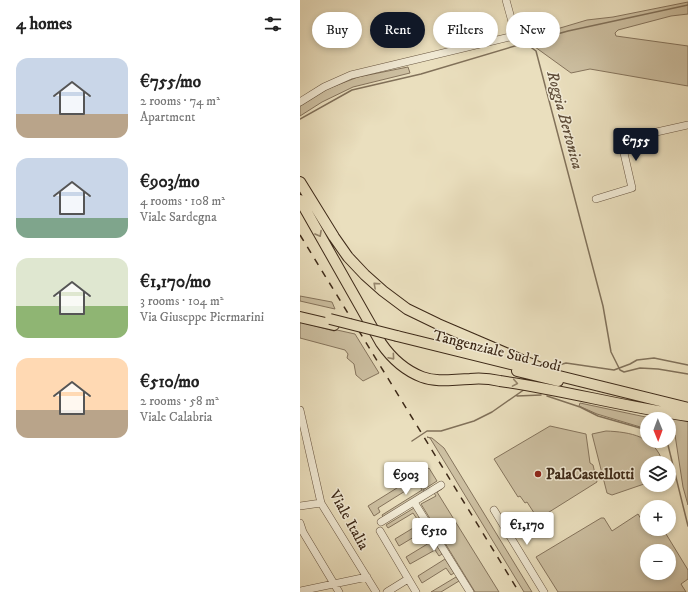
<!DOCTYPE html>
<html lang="en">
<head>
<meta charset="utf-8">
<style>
  body { margin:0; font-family:"IM FELL DW Pica",serif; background:#f6f6f6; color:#222; height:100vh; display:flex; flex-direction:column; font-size:15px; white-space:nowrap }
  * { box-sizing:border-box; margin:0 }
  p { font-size:13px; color:#767676 }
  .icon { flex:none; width:22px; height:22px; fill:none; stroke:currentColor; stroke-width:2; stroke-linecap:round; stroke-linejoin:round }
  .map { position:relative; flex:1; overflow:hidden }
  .sheet { display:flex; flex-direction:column; background:#fff; width:300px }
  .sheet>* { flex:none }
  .hud { position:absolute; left:12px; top:12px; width:316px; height:36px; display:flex; gap:8px }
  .needle { width:26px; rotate:179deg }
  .controls { position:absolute; left:340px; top:412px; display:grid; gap:8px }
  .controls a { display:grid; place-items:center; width:36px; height:36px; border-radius:50%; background:#fff; box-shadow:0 2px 6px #0003; font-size:20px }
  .price { position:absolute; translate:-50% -34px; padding:0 9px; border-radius:4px; background:#fff; color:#222; font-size:13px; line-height:26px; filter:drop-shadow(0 1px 2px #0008) }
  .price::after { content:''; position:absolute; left:50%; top:24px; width:12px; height:9px; margin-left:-6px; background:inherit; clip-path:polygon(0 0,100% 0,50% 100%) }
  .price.selected { background:#111827; color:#fff }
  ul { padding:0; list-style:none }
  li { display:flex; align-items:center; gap:12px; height:100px; padding:0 16px }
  li span { display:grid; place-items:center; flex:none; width:112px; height:80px; border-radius:12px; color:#555 }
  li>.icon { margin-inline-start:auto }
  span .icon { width:48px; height:48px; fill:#fffc; stroke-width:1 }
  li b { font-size:17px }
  h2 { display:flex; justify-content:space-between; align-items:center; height:48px; padding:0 16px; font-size:17px }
  .pill { padding:0 14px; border-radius:18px; background:#fff; box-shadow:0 2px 6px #0003; font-size:14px; line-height:36px }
  .pill.selected { background:#111827; color:#fff }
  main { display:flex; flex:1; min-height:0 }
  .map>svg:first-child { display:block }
  .green { fill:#cdc0a2; stroke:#85745d; fill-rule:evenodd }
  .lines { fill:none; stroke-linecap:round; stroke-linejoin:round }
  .stream { stroke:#81715a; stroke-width:1.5 }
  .minor-casing { stroke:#685642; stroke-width:8 }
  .highway-casing { stroke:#3d2918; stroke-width:12 }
  .minor { stroke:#f1ead5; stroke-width:7 }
  .highway { stroke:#eadfbe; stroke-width:10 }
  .rail { stroke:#3d2918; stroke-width:1.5; stroke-dasharray:7 7; stroke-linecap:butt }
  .highway-bridge-casing { stroke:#3d2918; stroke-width:12; stroke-linecap:butt }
  .highway-bridge { stroke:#eadfbe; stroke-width:10 }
  .oneway { stroke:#94846b }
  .poi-dot { fill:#8f2418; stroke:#f1ead5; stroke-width:1.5 }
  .labels { text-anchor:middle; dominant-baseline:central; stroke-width:3; stroke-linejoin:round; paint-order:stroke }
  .street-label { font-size:15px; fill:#3d2918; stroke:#f1ead5 }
  .poi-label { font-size:15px; font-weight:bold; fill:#3d2918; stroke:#f1ead5; text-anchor:start }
  .water-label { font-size:16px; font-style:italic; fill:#5f4d39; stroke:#f1ead5 }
</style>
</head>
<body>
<main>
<section class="sheet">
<h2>4 homes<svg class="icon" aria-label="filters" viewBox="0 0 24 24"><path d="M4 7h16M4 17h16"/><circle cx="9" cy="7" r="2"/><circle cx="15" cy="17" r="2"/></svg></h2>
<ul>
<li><span style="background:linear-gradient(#c9d6e8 70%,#b9a48a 0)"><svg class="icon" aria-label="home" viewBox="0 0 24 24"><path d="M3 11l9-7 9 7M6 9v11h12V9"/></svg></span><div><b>€755/mo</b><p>2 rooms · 74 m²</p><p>Apartment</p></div></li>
<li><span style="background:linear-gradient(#c9d6e8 75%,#7fa58c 0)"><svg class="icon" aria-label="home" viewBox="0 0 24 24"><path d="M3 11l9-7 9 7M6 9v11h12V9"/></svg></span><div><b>€903/mo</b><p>4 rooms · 108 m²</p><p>Viale Sardegna</p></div></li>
<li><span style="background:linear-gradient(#dfe7d0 60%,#8fb573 0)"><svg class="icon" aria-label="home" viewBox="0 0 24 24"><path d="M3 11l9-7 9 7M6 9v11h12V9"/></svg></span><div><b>€1,170/mo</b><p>3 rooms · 104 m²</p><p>Via Giuseppe Piermarini</p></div></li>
<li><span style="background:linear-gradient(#ffd9b3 65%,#b9a48a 0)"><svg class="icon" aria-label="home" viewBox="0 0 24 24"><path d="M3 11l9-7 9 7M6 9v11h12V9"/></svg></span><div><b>€510/mo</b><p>2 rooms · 58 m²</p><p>Viale Calabria</p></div></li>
</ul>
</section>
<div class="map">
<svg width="388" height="592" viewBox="0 0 388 592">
  <rect width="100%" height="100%" fill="#eadfbe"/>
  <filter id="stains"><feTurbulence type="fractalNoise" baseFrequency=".005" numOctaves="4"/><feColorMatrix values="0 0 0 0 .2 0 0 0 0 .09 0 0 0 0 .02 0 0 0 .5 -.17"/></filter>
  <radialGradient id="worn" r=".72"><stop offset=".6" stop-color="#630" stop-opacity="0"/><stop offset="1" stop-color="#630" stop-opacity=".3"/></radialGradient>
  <path class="green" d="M388,2V14L371,16L318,30L315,33L316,36L388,46V86L290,69L271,73L217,34L231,31L240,34L287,20L313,17Z
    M108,67L110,73L53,87L22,102L0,116V106L27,89L58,77Z
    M0,296L32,302L35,309L0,301Z
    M0,322L34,331L37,330L55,334L79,373L63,381L56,375L54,364L47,358L48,354L45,350L0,338Z
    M280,403L355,419H347V429L297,414L279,406Z
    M372,418L388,421V505L383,487L375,435H369V422L373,423Z
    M250,426L286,434L290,463L293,465L297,482L238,519L227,502L225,503L220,496L218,497L194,459Z
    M306,431C330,432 355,436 363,463H347V483L312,495L307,493L292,434Z
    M127,437L132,438L144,448L232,592H224L130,438Z
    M129,468L137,481L123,490L124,493L83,517L82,515L122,490L118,483L78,508L80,512L74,516L68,506Z
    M141,488L142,489L137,492L199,592H175L121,504L136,496L134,493Z
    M114,508L120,517L117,519L113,513L88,528L86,525Z
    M338,514L351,535L363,529L388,570V579L381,584L386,592H258L236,557L301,518H304L312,531ZM347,551H369V573H347Z
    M123,522L131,536L128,537L124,531L99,546L95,539Z
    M134,540L142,554L139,556L135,550L110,564L106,557Z
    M145,559L154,573L151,575L146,568L122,583L118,576Z
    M156,577L159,581L141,592H131Z"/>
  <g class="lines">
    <path class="stream" d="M225,43L268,31L388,5
      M0,119L52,90L121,74L225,43L236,51L303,306L311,352L320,370L324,372L340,368L358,369L388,374
      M252,367L266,363L314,370L330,364L337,360L354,358L388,365
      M217,396L241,395
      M247,396L280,407L298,416L347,430
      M112,441L127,431H141L174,421L192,412L225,389
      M367,441L388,526"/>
    <defs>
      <path id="minor" d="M0,102L24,87L51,75L210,37L213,34L214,29L206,0
        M296,199L332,188L321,140L388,125
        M0,410L21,503L76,592
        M114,502L170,592
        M0,506L21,503
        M194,510L244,592
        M81,522L141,485
        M0,523L3,532L39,592
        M80,531L116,592
        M0,591L67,577
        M87,592L108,579"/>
      <path id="highway" d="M0,182L34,237L48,257L65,275L83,291L107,309L138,324L257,375
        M0,200L81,343C92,359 104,370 122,377C138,383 154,379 170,379C180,378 191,379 200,381C263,390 325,407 388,416
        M0,317L34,325
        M97,336L227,368
        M217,371L258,381
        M251,374L388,408"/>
    </defs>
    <use href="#minor" class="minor-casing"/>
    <use href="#highway" class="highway-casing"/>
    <use href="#minor" class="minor"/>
    <use href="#highway" class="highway"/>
    <path class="rail" d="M0,235L219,592"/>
    <defs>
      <path id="highway-bridge" d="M30,319L97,336"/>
    </defs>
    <use href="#highway-bridge" class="highway-bridge-casing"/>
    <use href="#highway-bridge" class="highway-bridge"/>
  </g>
  <defs><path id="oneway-chevron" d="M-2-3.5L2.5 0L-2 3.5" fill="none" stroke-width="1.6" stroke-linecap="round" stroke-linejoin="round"/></defs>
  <g class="oneway">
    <use href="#oneway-chevron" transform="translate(19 234) rotate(61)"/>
    <use href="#oneway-chevron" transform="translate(76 285) rotate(-138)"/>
    <use href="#oneway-chevron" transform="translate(92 357) rotate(49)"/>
    <use href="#oneway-chevron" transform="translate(215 383) rotate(10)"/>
  </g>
  <circle class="poi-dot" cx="238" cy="474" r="4"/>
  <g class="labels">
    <g class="street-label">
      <text transform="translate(197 351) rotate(14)">Tangenziale Sud Lodi</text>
      <text transform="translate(49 520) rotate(61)">Viale Italia</text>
    </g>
    <g class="poi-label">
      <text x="246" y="474">PalaCastellotti</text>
    </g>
    <g class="water-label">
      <text transform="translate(265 120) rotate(75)">Roggia Bertonica</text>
    </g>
  </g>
  <rect width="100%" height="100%" filter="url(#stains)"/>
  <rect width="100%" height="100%" fill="url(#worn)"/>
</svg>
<div class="controls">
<a><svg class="needle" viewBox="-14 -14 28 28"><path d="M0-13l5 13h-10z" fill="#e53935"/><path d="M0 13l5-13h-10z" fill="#767676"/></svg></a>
<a><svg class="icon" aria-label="layers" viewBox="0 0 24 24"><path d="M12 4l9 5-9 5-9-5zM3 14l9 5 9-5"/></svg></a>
<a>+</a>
<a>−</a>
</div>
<b class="price selected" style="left:336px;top:162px">€755</b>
<b class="price" style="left:106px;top:496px">€903</b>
<b class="price" style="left:227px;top:546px">€1,170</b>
<b class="price" style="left:134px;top:552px">€510</b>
<div class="hud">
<a class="pill">Buy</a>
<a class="pill selected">Rent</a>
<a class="pill">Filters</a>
<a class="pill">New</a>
</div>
</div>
</main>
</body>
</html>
